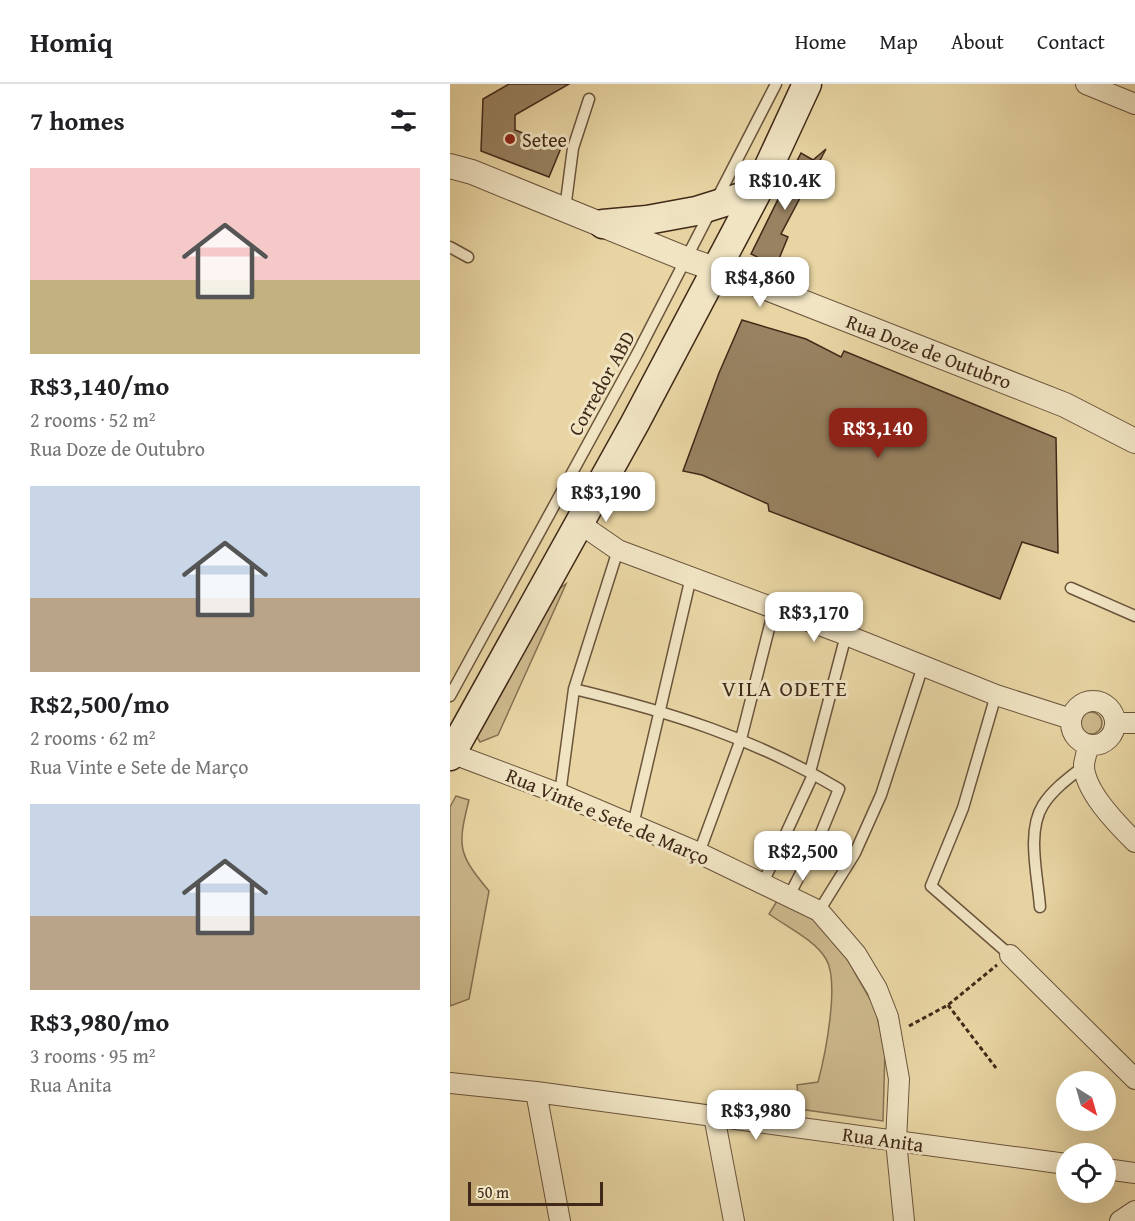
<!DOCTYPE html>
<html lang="en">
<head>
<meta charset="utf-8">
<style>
  body { margin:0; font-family:"Gentium Book Plus",serif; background:#f6f6f6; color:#202124; height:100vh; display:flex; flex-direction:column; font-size:22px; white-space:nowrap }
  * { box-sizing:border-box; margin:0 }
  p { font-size:20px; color:#757577 }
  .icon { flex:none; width:33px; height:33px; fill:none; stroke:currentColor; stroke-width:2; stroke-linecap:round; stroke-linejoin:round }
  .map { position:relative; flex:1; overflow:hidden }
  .side { display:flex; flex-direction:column; background:#fff; width:450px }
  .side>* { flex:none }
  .needle { width:39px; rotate:143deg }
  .controls { position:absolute; left:606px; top:987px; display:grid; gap:12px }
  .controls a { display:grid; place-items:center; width:60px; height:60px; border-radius:50%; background:#fff; box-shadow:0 6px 24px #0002; font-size:30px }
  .scale { position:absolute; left:18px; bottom:15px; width:135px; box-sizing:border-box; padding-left:6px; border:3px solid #412919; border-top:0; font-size:16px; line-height:21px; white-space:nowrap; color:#412919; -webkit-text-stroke:4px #f0e4c3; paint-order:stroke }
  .price { position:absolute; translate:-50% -51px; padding:0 14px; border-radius:12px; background:#fff; color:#222; font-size:20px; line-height:39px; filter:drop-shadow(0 2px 3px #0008) }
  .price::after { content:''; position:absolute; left:50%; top:36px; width:18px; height:14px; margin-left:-9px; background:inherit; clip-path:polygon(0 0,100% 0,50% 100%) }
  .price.current { background:#8f2418; color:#fff }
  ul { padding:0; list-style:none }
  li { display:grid; align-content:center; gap:12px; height:318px; padding:0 30px }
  li span { display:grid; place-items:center; height:186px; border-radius:0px; color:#555 }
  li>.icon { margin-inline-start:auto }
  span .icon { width:108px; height:108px; fill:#fffc; stroke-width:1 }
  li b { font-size:26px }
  h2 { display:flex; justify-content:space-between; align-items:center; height:72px; padding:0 30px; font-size:26px }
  header { display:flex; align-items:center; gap:36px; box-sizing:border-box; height:84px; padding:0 30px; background:#fff; border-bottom:2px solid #e0e0e0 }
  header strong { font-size:28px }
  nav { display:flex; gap:33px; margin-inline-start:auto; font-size:21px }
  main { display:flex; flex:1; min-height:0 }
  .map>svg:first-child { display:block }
  .green { fill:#ccb88c; stroke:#867052; stroke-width:1.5 }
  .building { fill:#988261; stroke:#412919; stroke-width:1.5 }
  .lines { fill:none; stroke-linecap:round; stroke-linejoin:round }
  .service-casing { stroke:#6b543c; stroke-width:13 }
  .minor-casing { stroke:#6b543c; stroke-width:22 }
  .tertiary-casing { stroke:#6b543c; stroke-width:26 }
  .secondary-casing { stroke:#412919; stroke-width:31 }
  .path { stroke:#412919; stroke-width:3; stroke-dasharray:4.5 3; stroke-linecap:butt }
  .service { stroke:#f0e4c3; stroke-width:10 }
  .minor { stroke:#f0e4c3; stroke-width:20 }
  .tertiary { stroke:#f0e4c3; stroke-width:24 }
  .secondary { stroke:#f0e4c3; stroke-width:28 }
  .poi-dot { fill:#8f2418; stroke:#f0e4c3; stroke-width:2 }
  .labels { text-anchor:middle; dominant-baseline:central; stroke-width:6; stroke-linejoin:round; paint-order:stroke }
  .poi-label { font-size:20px; fill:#412919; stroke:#f0e4c3; text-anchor:start }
  .street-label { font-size:20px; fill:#412919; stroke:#f0e4c3 }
  .quarter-label { font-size:22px; letter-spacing:1.5px; fill:#412919; stroke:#f0e4c3 }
</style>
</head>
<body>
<header>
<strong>Homiq</strong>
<nav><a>Home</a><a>Map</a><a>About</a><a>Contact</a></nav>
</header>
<main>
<section class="side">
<h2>7 homes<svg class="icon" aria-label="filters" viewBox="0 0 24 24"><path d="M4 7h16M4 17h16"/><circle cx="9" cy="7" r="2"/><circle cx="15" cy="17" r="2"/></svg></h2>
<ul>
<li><span style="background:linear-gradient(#f6c9c9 60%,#c2b280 0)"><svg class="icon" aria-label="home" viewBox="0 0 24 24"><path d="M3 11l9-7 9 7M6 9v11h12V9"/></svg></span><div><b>R$3,140/mo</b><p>2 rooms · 52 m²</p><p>Rua Doze de Outubro</p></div></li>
<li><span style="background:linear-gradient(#c9d6e8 60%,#b9a48a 0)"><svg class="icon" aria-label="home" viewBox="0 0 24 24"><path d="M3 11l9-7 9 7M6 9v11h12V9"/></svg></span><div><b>R$2,500/mo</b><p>2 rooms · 62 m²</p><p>Rua Vinte e Sete de Março</p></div></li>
<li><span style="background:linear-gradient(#c9d6e8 60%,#b9a48a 0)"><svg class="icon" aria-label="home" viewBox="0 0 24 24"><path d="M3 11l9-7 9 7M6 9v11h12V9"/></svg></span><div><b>R$3,980/mo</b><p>3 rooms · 95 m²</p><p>Rua Anita</p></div></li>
</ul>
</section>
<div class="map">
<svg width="685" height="1137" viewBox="0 0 685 1137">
  <rect width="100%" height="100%" fill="#e8d5a3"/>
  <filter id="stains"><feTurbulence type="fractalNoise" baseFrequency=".00333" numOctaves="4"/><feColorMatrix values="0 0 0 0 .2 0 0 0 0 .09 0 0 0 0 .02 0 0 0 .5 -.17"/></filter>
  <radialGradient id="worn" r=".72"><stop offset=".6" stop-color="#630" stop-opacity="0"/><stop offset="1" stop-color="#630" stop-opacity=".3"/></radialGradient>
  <path class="green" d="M116,500L48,651L30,658L25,649L106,507Z
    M630 639a11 11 0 1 1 22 0a11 11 0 1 1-22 0Z
    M6,712L19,716C7,763 8,770 39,807L19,915L0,922V723Z
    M330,812L355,826L385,854L425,924L435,966L433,1037L349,1025L347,1001L368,998C375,972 390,898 376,875C365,856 337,843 319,830Z"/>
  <path class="building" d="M59,0H119L65,31V46L111,64L99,93L31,67L33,15Z
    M376,65L331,150L338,153L326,182L301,170L351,69L363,76Z
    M292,236L356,255L391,273L394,267L606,354L608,469L572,458L550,515L319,427L318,420L252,391L233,387L269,289Z"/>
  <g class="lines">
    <defs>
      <path id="service" d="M115,125L123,64L139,15
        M0,163L18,173
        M621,504L685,532
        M124,605C220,628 304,654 389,705L369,754L339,812
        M546,611L513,724L481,802L560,871
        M0,612L187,270L326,0
        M110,710L124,605L168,466
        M183,741L241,493
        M249,769L291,655L324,525
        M313,799L362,693L360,688L396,551
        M590,823C588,793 576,748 593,721C603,705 620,693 634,682
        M369,827L405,769L431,711L473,582"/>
      <path id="minor" d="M636,0L685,20
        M129,439L168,466L396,551L546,611L621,635
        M621 639a22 22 0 1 1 44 0a22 22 0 1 1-44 0Z
        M665,639H685
        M639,662C637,667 635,674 634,680C633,706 668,741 685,758
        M1,669L110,710L249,769L369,827L406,870L427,905L438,933L449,995L446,1057L454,1137
        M560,871L685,995
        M0,999L86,1008L616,1080
        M86,1008L110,1137
        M264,1032L284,1137
        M656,1085L685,1089
        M670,1137L685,1127"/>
      <path id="tertiary" d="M0,82L22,88L236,175L291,194L615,321L685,357"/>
      <path id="secondary" d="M153,140L197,136L246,127L307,108
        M0,672L185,339L307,108L357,0"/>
    </defs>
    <use href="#service" class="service-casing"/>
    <use href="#minor" class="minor-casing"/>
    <use href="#tertiary" class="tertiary-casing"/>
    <use href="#secondary" class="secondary-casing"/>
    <path class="path" d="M498,921L546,984
      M459,942L498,921L547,881"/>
    <use href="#service" class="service"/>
    <use href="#minor" class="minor"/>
    <use href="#tertiary" class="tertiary"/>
    <use href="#secondary" class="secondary"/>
  </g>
  <circle class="poi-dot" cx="60" cy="55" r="6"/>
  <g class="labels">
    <g class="poi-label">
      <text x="72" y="55">Setee</text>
    </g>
    <g class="street-label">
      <text transform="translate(479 267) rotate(21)">Rua Doze de Outubro</text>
      <text transform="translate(151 299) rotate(-61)">Corredor ABD</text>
      <text transform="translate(158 732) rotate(23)">Rua Vinte e Sete de Março</text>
      <text transform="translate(433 1055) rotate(8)">Rua Anita</text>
    </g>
    <g class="quarter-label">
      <text x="335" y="604">VILA ODETE</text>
    </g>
  </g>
  <rect width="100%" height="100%" filter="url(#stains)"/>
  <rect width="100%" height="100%" fill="url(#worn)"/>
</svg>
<div class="controls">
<a><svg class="needle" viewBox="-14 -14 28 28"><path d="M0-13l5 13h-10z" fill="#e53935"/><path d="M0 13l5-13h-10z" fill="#757577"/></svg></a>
<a><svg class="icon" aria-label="locate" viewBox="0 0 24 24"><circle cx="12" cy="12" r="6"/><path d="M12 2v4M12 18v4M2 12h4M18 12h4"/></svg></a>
</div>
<div class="scale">50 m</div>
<b class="price" style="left:335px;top:127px">R$10.4K</b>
<b class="price" style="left:310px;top:224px">R$4,860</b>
<b class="price current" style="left:428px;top:375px">R$3,140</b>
<b class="price" style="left:156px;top:439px">R$3,190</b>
<b class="price" style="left:364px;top:559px">R$3,170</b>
<b class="price" style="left:353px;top:798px">R$2,500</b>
<b class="price" style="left:306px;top:1057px">R$3,980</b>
</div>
</main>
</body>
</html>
